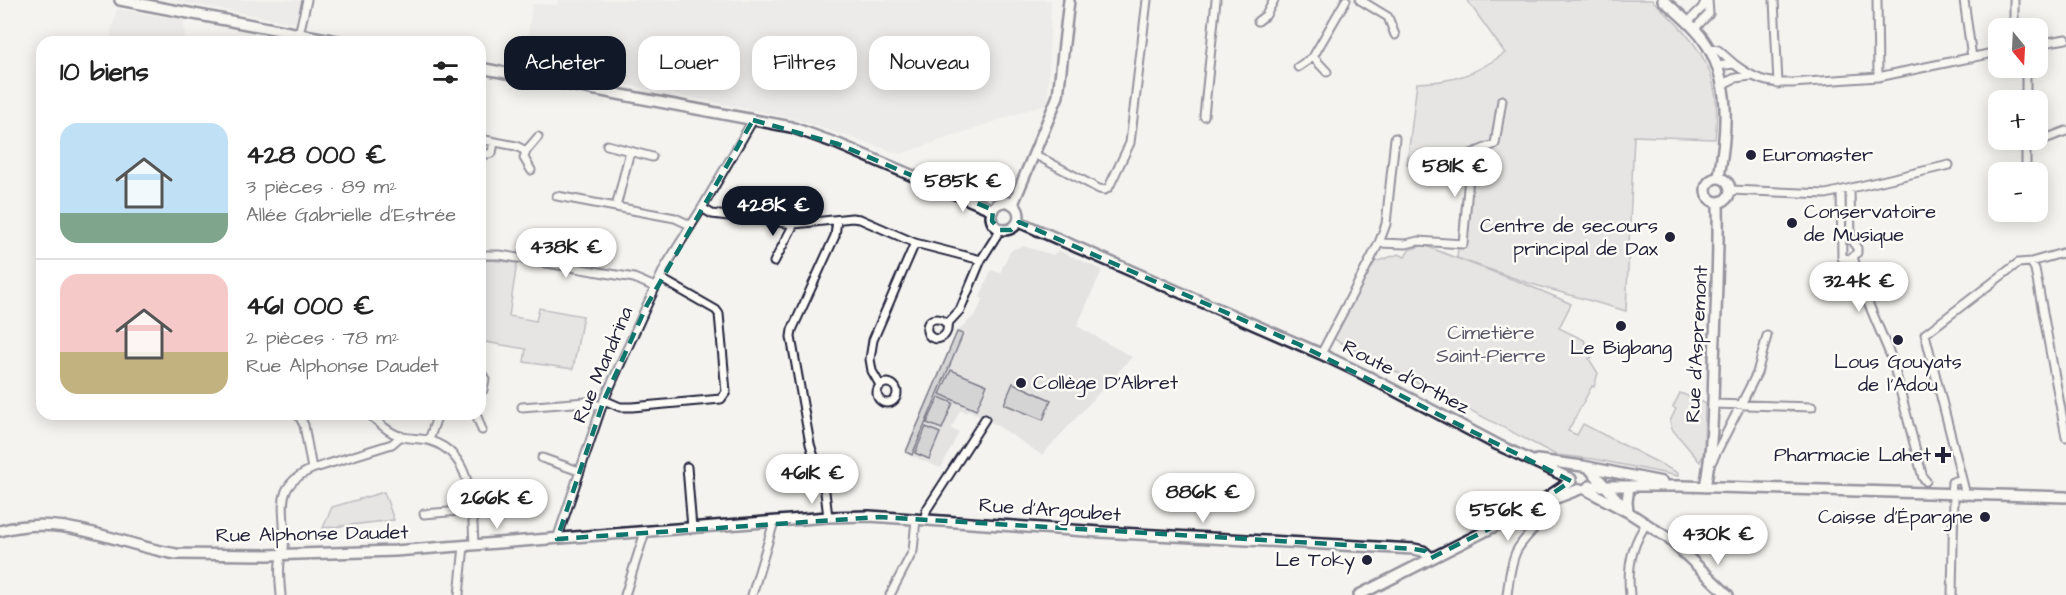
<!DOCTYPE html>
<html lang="fr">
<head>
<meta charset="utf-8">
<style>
  body { margin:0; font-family:"Architects Daughter",sans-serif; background:#f2f2f2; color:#222; height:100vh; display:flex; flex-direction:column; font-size:22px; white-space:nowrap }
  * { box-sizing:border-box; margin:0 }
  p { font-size:20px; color:#767676 }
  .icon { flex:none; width:33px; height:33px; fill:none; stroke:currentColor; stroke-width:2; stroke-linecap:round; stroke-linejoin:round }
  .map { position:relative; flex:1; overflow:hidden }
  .drawer { position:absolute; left:36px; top:36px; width:450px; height:384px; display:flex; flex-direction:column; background:#fff; border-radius:18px; box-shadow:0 3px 15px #0003 }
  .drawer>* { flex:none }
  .guide { position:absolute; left:504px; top:36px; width:570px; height:54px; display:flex; gap:12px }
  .needle { width:39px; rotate:162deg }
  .controls { position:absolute; left:1988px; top:18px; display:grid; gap:12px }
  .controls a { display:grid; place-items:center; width:60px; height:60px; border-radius:12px; background:#fff; box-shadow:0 3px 15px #0003; font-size:30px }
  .price { position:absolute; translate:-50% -51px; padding:0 14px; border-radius:21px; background:#fff; color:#222; font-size:20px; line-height:39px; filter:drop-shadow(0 2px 3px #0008) }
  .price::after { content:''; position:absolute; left:50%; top:36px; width:18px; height:14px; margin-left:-9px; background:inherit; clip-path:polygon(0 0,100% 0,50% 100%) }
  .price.on { background:#111827; color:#fff }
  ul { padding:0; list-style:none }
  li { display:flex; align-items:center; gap:18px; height:150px; padding:0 24px }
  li+li { border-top:2px solid #e0e0e0 }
  li span { display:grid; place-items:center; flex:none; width:168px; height:120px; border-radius:18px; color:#555 }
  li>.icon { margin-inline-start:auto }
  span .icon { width:72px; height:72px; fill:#fffc; stroke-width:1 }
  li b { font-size:26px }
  h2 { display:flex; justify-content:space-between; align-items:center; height:72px; padding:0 24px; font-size:26px }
  .pill { padding:0 21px; border-radius:18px; background:#fff; box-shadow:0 3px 15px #0003; font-size:21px; line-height:54px }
  .pill.on { background:#111827; color:#fff }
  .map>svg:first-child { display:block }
  .built { fill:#e4e3e2 }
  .green { fill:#d5d4d5; stroke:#7c7b88; stroke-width:1.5 }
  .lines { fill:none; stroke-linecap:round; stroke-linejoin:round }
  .street-casing { stroke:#22223b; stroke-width:11 }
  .secondary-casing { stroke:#22223b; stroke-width:14 }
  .street { stroke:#fdfcf7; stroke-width:7 }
  .secondary { stroke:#fdfcf7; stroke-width:9 }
  .marked { fill:none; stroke:#0f766e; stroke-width:4.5; stroke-dasharray:12 8; stroke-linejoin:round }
  .poi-dot { fill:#22223b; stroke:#fdfcf7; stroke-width:2 }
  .labels { text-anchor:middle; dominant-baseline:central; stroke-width:5; stroke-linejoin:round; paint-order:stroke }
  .poi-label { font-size:20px; fill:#22223b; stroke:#fdfcf7; text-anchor:end }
  .park-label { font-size:20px; fill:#585769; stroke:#fdfcf7 }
  .street-label { font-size:20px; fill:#22223b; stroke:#fdfcf7 }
</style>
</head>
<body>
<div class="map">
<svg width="2066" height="595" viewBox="0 0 2066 595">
  <rect width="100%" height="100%" fill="#f4f3ef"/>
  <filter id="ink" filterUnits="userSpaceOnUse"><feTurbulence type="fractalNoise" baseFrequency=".0167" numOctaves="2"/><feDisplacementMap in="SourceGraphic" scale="12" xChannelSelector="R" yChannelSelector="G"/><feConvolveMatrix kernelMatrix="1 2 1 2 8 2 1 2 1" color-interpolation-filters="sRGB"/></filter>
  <g filter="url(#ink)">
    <path class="built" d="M170,0H302L296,23Z
      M558,0H1051L1048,103L901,154L791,118L525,64L532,4L557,5Z
      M117,9L184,20L185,42H111V32Z
      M1023,246L1053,255L1058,250L1102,270L1077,326L1132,357L1042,455L995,424L968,410L967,413L960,410L951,429L959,432L941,468L904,453L957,332L976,314L983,299L980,297L991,270L1000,273L1009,253L1013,249Z"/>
    <path class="green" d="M1467,0H1652C1699,43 1724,72 1715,139L1634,136L1626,311L1528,283L1457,258L1465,170L1407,164L1417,83C1455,82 1475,74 1505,53Z
      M1424,245C1473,266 1523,281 1571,304L1559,328L1584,340L1592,357L1589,359L1598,373L1594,387L1592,386L1568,431L1577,435L1583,424L1678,473V476L1594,459L1556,455L1332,338L1371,263L1399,254L1405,257L1409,250Z
      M491,260L517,263L509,316L536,321L539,308L583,316L573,369L524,362L526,349L480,341V261Z
      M957,332L963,334L912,455L906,452Z
      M951,370L987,385L976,410L940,394Z
      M1013,383L1051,400L1043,420L1004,404Z
      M1680,393L1705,403L1704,452L1700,462L1672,429L1670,421L1676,409L1673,407Z
      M939,397L953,403L942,429L927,423Z
      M926,427L940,433L929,459L915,453Z
      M384,492L394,520L323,528L332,507Z"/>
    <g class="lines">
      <defs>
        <path id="street" d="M1360,0L1388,17L1395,35
          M1774,0L1778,84
          M1877,0L1878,77
          M1964,0L1972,58
          M1258,21L1266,15L1274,0
          M1688,22L1702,8L1706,0
          M2014,28V0
          M1694,29L1709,14L1708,0
          M299,34L307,0
          M2037,44L2066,39
          M1709,48L1718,50L1734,64
          M1717,66L1734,64C1754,79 1768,84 1792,83L1878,77L1998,52
          M1298,67L1313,57
          M1327,72L1313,57L1346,0
          M1723,84L1735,78L1751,76
          M2026,100V68
          M1204,116L1216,0
          M480,139L516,146L526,151
          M607,145L630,151
          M2026,146L2066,131
          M480,153L488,154L492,153L494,142
          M1034,154L1099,189L1105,190L1109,187L1130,143L1147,0
          M531,170L524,158L526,151L538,137
          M2026,172V140
          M1730,190L1826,194L1949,165
          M1841,191L1842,258L1851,259L1857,253V248L1851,240L1850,189
          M557,196L675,218L690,225
          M616,207L630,151L652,157
          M702,208L712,214L794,224L852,218L860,219L915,243L981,260
          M1379,243L1386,224L1395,138
          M480,255H500L634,278L655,287
          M1853,257L1867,300L1892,359L1923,478L1926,481
          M774,262L794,224
          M2031,262L2066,252
          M947,324C940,316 925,317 927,331C930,344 950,340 947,324L960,310L981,260L1000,230
          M1321,354L1379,243L1406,244L1418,241L1463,244L1471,154L1495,144L1502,100
          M877 393a10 10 0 1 1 20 0a10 10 0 1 1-20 0Z
          M880,385L872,371L870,359L873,340L915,243
          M480,392L483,390L485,379L480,371
          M604,400L620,407H632L721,399L726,392L719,314L716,310L660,278
          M1713,404L1812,407
          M522,407L586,402L602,406
          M298,414L304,425L312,469
          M369,414C379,423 390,434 403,437C412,439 422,438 431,441C474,455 472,507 474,545
          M476,414L482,430
          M429,440L438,414
          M542,458L579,471
          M1710,465L1757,373L1767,336
          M687,467L692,528
          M1951,494L1952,482L1962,479
          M1966,495L1925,334L2018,263L2031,262L2035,269L2066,437
          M424,514L472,510
          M828,517L825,492L810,444L791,337L792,330L835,236L837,220
          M924,520L927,509L985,419
          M557,539L604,400L647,305L665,267L702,208L753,120
          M281,595C280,584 278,568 281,557C282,550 283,556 284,549C288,512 269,488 312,469L392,444L401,436
          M459,595L464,546
          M625,595L645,532
          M752,595L774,522
          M890,595L913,551L916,519
          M1507,595C1509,581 1510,565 1516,552C1525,533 1548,522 1551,500
          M1630,595C1627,569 1631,545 1647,523
          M1952,595L1954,494"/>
        <path id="secondary" d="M120,0L342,42
          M1663,0C1677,12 1692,24 1703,39C1732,80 1727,130 1719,177
          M480,68L791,127L838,144L993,210
          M1706 190a12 12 0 1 1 24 0a12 12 0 1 1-24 0Z
          M991 216a14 14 0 1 1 28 0a14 14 0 1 1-28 0Z
          M1013,204L1058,96L1069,0
          M1019,222L1321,354L1365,375L1498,445L1571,479
          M1537,460L1583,466L1662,482
          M1589,468L1623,506
          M1590,486H1682L2066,497
          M1705,487C1713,447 1713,404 1714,363C1716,309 1719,256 1718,202
          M1585,489L1628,512L1668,538L1728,595
          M1546,502L1580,489
          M1628,512L1627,502L1629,486
          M0,531C61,512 116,544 176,554L267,555L395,551L828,517L869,516L1100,532L1414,549L1423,551L1431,558
          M1359,595L1533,507L1571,481"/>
      </defs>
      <use href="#street" class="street-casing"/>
      <use href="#secondary" class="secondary-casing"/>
      <use href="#street" class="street"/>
      <use href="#secondary" class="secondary"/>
    </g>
  </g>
  <path d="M0 0H2066V595H0ZM753,120L838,144L993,210L992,221L1000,230H1011L1019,222L1298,344L1571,481L1533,507L1431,558L1425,551L1414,549L879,517L557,539L604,400L647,305Z" fill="#f4f3ef" fill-opacity=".55" fill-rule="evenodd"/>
  <path class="marked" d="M753,120L838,144L993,210L992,221L1000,230H1011L1019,222L1298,344L1571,481L1533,507L1431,558L1425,551L1414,549L879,517L557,539L604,400L647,305Z"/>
  <g class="poi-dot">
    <circle cx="1751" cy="155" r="6"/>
    <circle cx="1792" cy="223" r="6"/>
    <circle cx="1670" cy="237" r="6"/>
    <circle cx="1621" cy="326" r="6"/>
    <circle cx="1898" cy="340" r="6"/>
    <circle cx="1021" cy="383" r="6"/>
    <path d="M1940 446h6v6h6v6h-6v6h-6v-6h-6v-6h6z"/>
    <circle cx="1985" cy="517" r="6"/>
    <circle cx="1367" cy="560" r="6"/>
  </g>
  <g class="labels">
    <g class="poi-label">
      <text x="1763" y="155" text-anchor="start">Euromaster</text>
      <text x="1804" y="212" text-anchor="start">Conservatoire<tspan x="1804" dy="23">de Musique</tspan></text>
      <text x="1658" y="226">Centre de secours<tspan x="1658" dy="23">principal de Dax</tspan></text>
      <text x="1621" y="348" text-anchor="middle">Le Bigbang</text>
      <text x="1898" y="362" text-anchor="middle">Lous Gouyats<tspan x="1898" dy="23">de l'Adou</tspan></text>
      <text x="1033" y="383" text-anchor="start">Collège D'Albret</text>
      <text x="1931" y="455">Pharmacie Lahet</text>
      <text x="1973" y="517">Caisse d'Épargne</text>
      <text x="1355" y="560">Le Toky</text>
    </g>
    <g class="park-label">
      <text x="1491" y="333">Cimetière<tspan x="1491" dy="23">Saint-Pierre</tspan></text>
    </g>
    <g class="street-label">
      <text transform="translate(1697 344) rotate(-87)">Rue d'Aspremont</text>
      <text transform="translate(603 365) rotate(-67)">Rue Mandrina</text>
      <text transform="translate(1406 377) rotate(27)">Route d'Orthez</text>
      <text transform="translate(1050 510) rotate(4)">Rue d'Argoubet</text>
      <text transform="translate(312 534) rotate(-1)">Rue Alphonse Daudet</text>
    </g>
  </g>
</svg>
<div class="controls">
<a><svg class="needle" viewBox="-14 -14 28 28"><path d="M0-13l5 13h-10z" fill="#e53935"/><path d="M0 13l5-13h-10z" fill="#767676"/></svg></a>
<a>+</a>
<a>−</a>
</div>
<b class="price" style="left:1455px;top:198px">581K €</b>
<b class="price" style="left:963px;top:213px">585K €</b>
<b class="price on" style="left:773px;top:237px">428K €</b>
<b class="price" style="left:566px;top:279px">438K €</b>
<b class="price" style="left:1859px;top:313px">324K €</b>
<b class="price" style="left:812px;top:505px">461K €</b>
<b class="price" style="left:1203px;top:524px">886K €</b>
<b class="price" style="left:497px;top:530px">266K €</b>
<b class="price" style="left:1508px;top:542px">556K €</b>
<b class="price" style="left:1718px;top:566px">430K €</b>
<div class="guide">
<a class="pill on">Acheter</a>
<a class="pill">Louer</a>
<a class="pill">Filtres</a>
<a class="pill">Nouveau</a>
</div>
<section class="drawer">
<h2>10 biens<svg class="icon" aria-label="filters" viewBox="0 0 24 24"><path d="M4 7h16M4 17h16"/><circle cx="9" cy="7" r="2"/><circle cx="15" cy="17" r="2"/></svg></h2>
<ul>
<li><span style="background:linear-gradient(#bfe0f5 75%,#7fa58c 0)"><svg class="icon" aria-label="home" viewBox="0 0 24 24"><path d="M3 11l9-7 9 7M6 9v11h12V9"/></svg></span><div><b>428 000 €</b><p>3 pièces · 89 m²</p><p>Allée Gabrielle d'Estrée</p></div></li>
<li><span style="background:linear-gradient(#f6c9c9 65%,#c2b280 0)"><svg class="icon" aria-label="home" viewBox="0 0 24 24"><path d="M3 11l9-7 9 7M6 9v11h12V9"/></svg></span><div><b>461 000 €</b><p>2 pièces · 78 m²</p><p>Rue Alphonse Daudet</p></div></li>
</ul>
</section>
</div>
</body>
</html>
